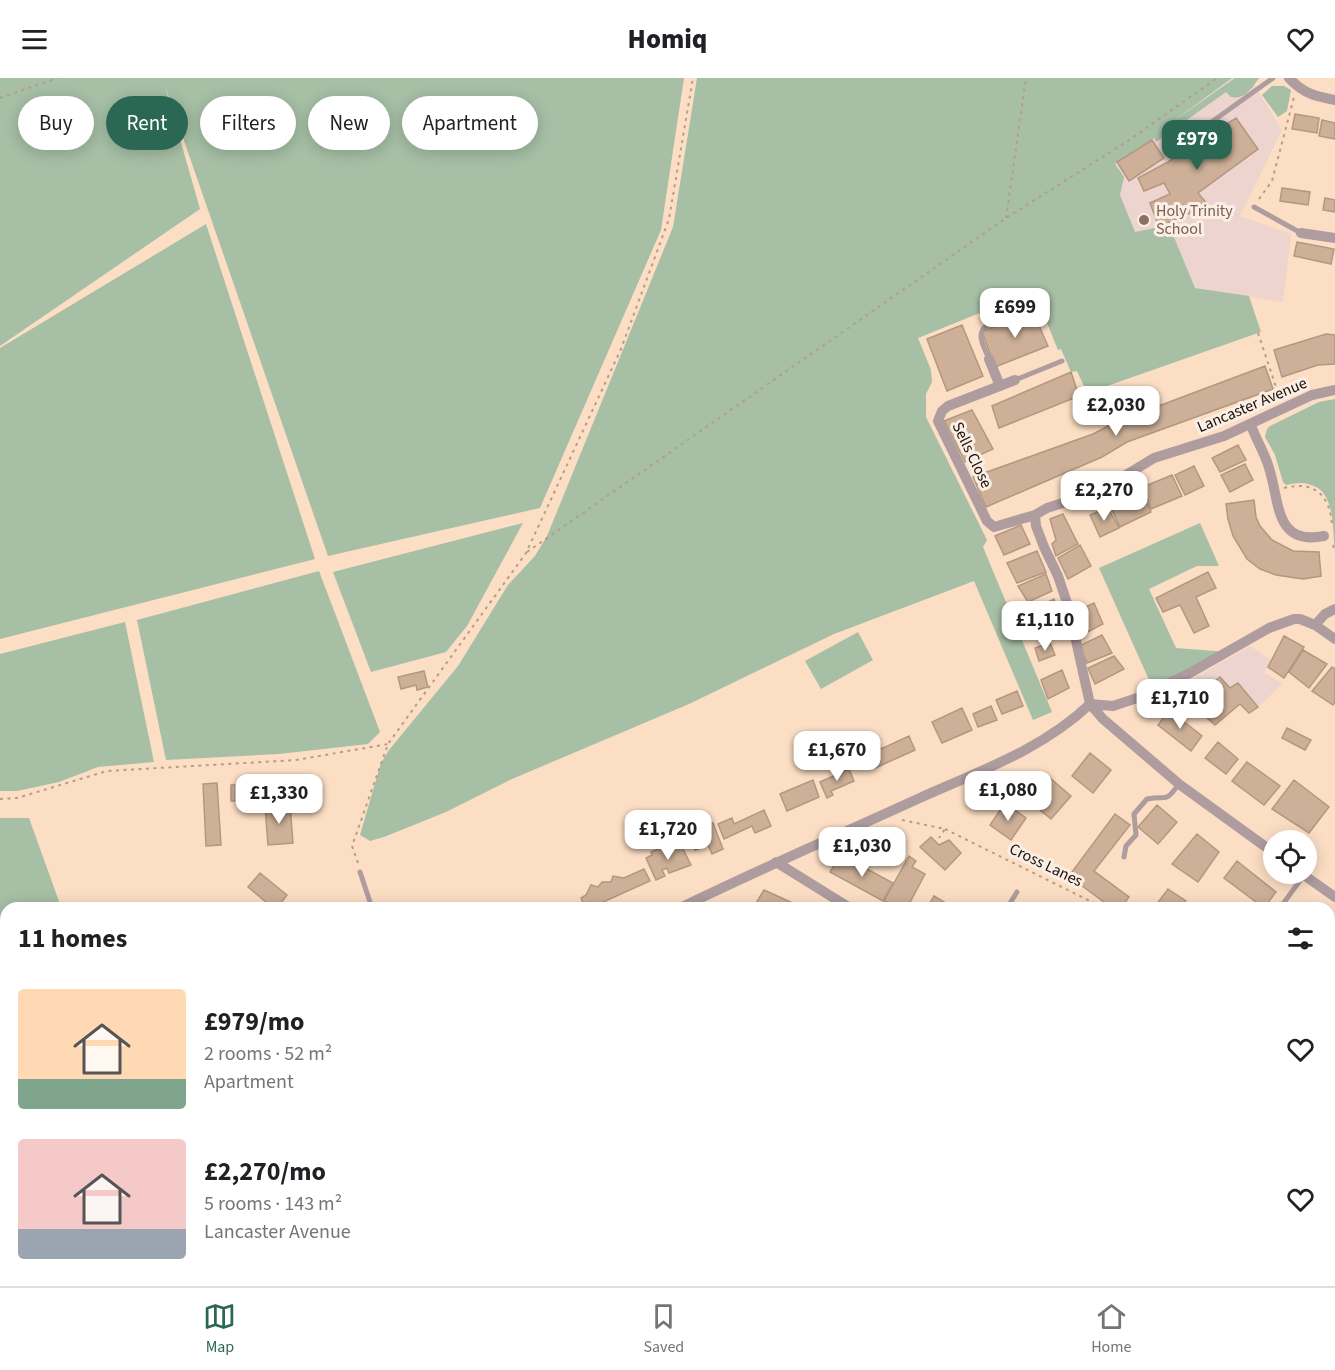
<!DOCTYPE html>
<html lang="en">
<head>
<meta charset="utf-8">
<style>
  body { margin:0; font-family:"Source Sans 3",sans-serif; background:#f6f6f6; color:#202124; height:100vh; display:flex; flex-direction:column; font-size:22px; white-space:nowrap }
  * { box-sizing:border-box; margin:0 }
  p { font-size:20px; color:#757577 }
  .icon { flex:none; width:33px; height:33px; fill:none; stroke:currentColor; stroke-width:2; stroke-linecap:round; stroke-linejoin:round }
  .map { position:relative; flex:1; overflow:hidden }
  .side { position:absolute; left:0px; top:824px; width:1335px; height:386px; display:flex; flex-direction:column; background:#fff; border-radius:18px 18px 0 0; box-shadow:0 3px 15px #0003 }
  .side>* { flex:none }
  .banner { position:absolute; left:18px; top:18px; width:600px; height:54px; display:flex; gap:12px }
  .tools { position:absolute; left:1263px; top:752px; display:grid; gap:12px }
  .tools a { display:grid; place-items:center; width:54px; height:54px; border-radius:50%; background:#fff; box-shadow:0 3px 15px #0003; font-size:30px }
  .price { position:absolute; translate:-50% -51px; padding:0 14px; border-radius:12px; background:#fff; color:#222; font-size:20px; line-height:39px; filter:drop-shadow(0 2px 3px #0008) }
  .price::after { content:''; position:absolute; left:50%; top:36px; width:18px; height:14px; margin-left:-9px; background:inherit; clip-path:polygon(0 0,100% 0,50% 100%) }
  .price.current { background:#2a6854; color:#fff }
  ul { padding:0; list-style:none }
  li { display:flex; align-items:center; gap:18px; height:150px; padding:0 18px }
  li span { display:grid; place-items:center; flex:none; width:168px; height:120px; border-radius:6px; color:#555 }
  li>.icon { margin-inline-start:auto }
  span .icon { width:72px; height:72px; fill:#fffc; stroke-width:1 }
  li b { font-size:26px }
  h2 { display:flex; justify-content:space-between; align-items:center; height:72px; padding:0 18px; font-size:26px }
  .tag { padding:0 21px; border-radius:27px; background:#fff; box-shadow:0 3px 15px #0003; font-size:21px; line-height:54px }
  .tag.current { background:#2a6854; color:#fff }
  header { display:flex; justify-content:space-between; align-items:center; height:78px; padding:0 18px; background:#fff; font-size:27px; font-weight:800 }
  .tabs { display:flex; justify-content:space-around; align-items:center; height:84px; border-top:2px solid #e0e0e0; background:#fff; font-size:16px; color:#757577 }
  .tabs a { display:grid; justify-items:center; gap:3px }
  .tabs .current { color:#2a6854 }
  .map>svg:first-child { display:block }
  .education { fill:#edd4ce }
  .green { fill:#a6bfa5 }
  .building { fill:#cdb097; stroke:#b3977f; stroke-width:1.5 }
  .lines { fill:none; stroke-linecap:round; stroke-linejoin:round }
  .path { stroke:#b59d89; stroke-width:2; stroke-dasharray:3 4.5; stroke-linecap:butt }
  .service { stroke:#ae9c9f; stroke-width:5 }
  .minor { stroke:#ae9c9f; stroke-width:10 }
  .primary { stroke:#806166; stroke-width:18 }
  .education-dot { fill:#8d6e63; stroke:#fbefe5; stroke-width:2 }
  .labels { text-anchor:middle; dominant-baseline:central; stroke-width:6; stroke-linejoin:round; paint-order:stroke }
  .education-label { font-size:16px; fill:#785e54; stroke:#fbefe5; text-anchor:start }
  .street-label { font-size:16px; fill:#190f07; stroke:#fbefe5 }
</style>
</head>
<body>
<header><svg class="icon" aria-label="menu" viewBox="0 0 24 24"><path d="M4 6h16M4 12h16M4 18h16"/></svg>Homiq<svg class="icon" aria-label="heart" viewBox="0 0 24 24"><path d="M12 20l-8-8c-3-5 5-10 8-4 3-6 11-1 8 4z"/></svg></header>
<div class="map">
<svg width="1335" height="1208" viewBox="0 0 1335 1208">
  <rect width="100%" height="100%" fill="#fcdec4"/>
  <path class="education" d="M1232,0H1250L1282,52L1240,138L1291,156L1283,224L1196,210L1084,286L1104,90L1123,78Z
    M1250,568L1271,582L1264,594L1282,606L1258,629L1238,605L1230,610L1220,600L1189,624L1175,611Z"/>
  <path class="green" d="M0,0H684L661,152L540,430L328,478L164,5L200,131L0,268Z
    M697,0H1232L1171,45L1235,0H1259C1252,10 1245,22 1231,19L1226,14L1156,64L1154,60L1115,86L1124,99L1120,117L1135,154L1169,147L1195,210L1249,218L1261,254L1087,315L1077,293L1071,294L1061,271L1058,272L1034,213L918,260L931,292L932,304L926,316V339L987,462L983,469L1052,634L1033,642L974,503L834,556L689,626L512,701L446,734L384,759L370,763L360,757L381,685L389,672L458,588L508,507L535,478L547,458L673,149Z
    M1272,8H1284L1291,12L1287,33L1278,39L1262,17Z
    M206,146L315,481L0,561V270Z
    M1335,321V471C1332,451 1335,422 1318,410C1307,404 1299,404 1286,407L1283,404L1275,377L1265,359L1267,351L1270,348L1319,324Z
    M523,445L467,548L446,574L371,594L333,494Z
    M1200,445L1219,488H1197L1149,511L1176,570L1228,574L1154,613L1099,490Z
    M319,493L380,654L368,666L279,676L166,682L137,542Z
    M125,544L154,684L98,689L59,704L17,713H0V576Z
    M858,554L873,582L821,611L805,583Z
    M0,740H29L61,829L6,830V913L0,916Z"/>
  <path class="building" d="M1295,36L1319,40L1317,55L1292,51Z
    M1236,40L1258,71L1198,115L1208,127L1159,149L1150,125L1170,116L1164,105L1144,113L1138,100L1168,84Z
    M1322,42L1335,45V61L1319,58Z
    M1152,62L1164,80L1129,103L1117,84Z
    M1282,110L1310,114L1308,127L1280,123Z
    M1325,120L1335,122V134L1323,132Z
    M1297,164L1334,171L1331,186L1294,178Z
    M1032,232L1048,268L995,289L982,254Z
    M962,247L983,298L947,313L927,261Z
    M1326,256L1335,257V286L1318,287L1282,299L1274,272Z
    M1265,288L1273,311L1127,364L1102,379L986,429L973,399L1093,356L1116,344Z
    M1071,294L1079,318L999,350L992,328Z
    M972,332L993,371L965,384L944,343Z
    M1238,367L1246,382L1220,394L1212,380Z
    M1245,386L1253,402L1230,414L1221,397Z
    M1194,388L1204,408L1185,417L1175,397Z
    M1172,397L1182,418L1151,431L1143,409Z
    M1141,413L1151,434L1120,449L1110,428Z
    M1254,422L1256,439L1260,448L1272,462L1293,473L1319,474L1321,498L1303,501L1276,497L1260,491L1247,481L1233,458L1228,441L1226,426Z
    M1108,430L1119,450L1100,459L1090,437Z
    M1063,436L1078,466L1056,478L1052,466L1056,462L1050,441Z
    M1021,447L1030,466L1004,477L995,458Z
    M1080,467L1091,488L1068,501L1058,480Z
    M1037,473L1046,494L1017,505L1007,485Z
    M1208,494L1216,510L1196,519L1209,548L1194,555L1180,527L1163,534L1156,520Z
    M1046,496L1052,513L1028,524L1018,508Z
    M1054,521L1061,544L1039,554L1029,533Z
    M1094,525L1103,546L1078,559V545L1075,534Z
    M1102,557L1112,575L1087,585L1079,568Z
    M1284,558L1304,569L1284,600L1268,589Z
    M1050,565L1055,577L1039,583L1035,570Z
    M1303,572L1327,586L1309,610L1289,594Z
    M1114,578L1124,591L1095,606L1088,590Z
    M1332,589L1335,591V624L1333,627L1312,613Z
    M1062,592L1069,610L1048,621L1041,602Z
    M424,593L428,609L417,612L416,607L401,611L398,599Z
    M1220,599L1230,610L1238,605L1258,629L1249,635L1240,626L1215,647L1189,624Z
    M1017,613L1023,628L1002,636L996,622Z
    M991,628L997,642L978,649L973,636Z
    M962,630L972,652L942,665L932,644Z
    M1169,632L1202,658L1191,673L1158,647Z
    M1287,650L1311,662L1305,672L1282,660Z
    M909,658L915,672L875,690L867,673L879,667L881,671Z
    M1218,664L1238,681L1226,696L1205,680Z
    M1090,675L1111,692L1093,715L1072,698Z
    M1247,684L1280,708L1264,727L1232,703Z
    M849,691L854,703L831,713L833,717L827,720L820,704Z
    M1050,700L1071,718L1051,741L1030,724Z
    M302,701L314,707L307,724L294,719Z
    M813,702L819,719L787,733L780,716Z
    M1294,702L1329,729L1309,755L1272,731Z
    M217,705L221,767L206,768L203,706Z
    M231,707H238L237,723H231Z
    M278,709L279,724L269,725L268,710Z
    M266,711L267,722L248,723L247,712Z
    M1005,725L1026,740L1011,762L990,747Z
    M290,727L293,765L268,767L265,728Z
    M1157,727L1177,744L1158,766L1138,749Z
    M764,732L771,748L755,755L752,748L724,761L718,746L732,740L734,746Z
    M1115,736L1130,747L1094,793L1129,819L1121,830H1112L1069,798Z
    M713,745L723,771L712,776L708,767L695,772L687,752L698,747L699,750Z
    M1197,756L1219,774L1198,804L1172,786Z
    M931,759L939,767L949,762L961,775L945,792L920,769Z
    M681,767L691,787L669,795L667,790L662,792L665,798L656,802L646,780L652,777L651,774L661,770L663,775Z
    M841,777L893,805L883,823L830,794Z
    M909,778L916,783L912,789L925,796L907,830H896L884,823Z
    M1237,783L1276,814L1264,830L1224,800Z
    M644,791L650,803L590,830H585L581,820L586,817L591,807L598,809L602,804H611L613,798L624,800Z
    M260,795L287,817L277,830H273L248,809Z
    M1168,811L1186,823L1184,826L1188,830H1160L1156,827Z
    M764,812L797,827L802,830H753Z
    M934,818L944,824L940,830H927Z
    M1329,845L1335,849V877L1329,872Z
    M1335,890V932L1329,940V898Z
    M1333,1020L1335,1021V1069L1330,1076L1329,1025Z
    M0,1037H6V1057L0,1056Z
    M1329,1185L1335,1190V1201L1330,1208H1306L1310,1203H1329Z
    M215,1203H246L243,1208H223Z
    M468,1203H486L488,1204L486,1208H465Z
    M605,1203H624L621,1208H601Z
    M785,1203H807L805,1208H794L785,1205Z
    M821,1203H839L846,1208H818Z
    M931,1203H957L954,1208H936Z
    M1114,1203H1149L1146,1208H1123Z"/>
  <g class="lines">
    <path class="path" d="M0,20L57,0
      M1259,121L1272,103L1294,19
      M1006,140L1026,0
      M1258,255L1280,321
      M1284,410C1315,402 1331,418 1332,449
      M1333,467L1335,474
      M527,474L1006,140L1131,61L1217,0
      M0,721L17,720L107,693L296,682L388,666
      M902,742L945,751L939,760
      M945,751L1104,830
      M358,785L352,768L388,666L526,475L621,271L669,141L693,0
      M1329,965L1335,969"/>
    <path class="service" d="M1171,73L1273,0
      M1254,129L1301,155
      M989,281C985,270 975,257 986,248L1038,227
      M1015,302L1062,283
      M1124,779L1126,768L1136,757L1134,736L1147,721C1169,717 1164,726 1179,706
      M360,794L372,830
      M1007,830L1017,814
      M1280,830L1304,797
      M1187,1203L1194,1208
      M69,1208L72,1203"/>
    <path class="minor" d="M1289,0C1304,16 1315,18 1335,22
      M1301,155L1335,160
      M989,281L1000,308
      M1015,302L948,328L942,333L938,343L987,443L994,449L1035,437L1047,430L1098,414L1154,380L1224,358L1312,317L1335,312
      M1251,347C1256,362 1265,375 1269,390C1280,423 1274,468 1324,458
      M1035,437L1036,448L1044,469L1058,498L1069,531L1090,626L1103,641L1179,706L1274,775
      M1315,547L1325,536L1335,531
      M776,784L850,830
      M1301,795L1335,819
      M680,830C760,791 841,756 922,719C980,693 1043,671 1090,626L1113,628L1137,620L1190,595L1269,550L1294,541H1300L1315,547L1335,561
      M1329,1113L1335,1118
      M0,1116L6,1114
      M405,1203L412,1208
      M891,1203L899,1208
      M733,1208L737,1203"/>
    <path class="primary" d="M1329,1139L1335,1135
      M1228,1208L1235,1203"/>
  </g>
  <circle class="education-dot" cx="1144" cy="142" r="6"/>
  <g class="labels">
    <g class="education-label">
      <text x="1156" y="133">Holy Trinity<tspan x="1156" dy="18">School</tspan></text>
    </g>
    <g class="street-label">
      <text transform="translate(1252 327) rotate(-23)">Lancaster Avenue</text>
      <text transform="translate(972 377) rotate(64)">Sells Close</text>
      <text transform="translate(1046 787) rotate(26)">Cross Lanes</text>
    </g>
  </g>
</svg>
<div class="tools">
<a><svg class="icon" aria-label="locate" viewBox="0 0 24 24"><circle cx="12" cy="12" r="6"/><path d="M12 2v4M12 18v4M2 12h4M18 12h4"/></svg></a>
</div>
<b class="price current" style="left:1197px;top:93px">£979</b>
<b class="price" style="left:1015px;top:261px">£699</b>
<b class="price" style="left:1116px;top:359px">£2,030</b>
<b class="price" style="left:1104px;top:444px">£2,270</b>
<b class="price" style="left:1045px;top:574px">£1,110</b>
<b class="price" style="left:1180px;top:652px">£1,710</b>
<b class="price" style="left:837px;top:704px">£1,670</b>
<b class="price" style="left:1008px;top:744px">£1,080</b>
<b class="price" style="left:279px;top:747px">£1,330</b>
<b class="price" style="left:668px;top:783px">£1,720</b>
<b class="price" style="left:862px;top:800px">£1,030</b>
<div class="banner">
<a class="tag">Buy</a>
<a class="tag current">Rent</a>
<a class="tag">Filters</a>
<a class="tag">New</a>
<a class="tag">Apartment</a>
</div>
<section class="side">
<h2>11 homes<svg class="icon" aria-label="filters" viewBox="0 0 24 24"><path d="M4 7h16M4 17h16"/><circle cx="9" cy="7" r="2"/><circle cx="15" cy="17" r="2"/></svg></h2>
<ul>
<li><span style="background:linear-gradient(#ffd9b3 75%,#7fa58c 0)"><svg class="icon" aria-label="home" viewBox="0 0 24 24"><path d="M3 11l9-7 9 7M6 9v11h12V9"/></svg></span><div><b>£979/mo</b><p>2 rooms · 52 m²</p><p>Apartment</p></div><svg class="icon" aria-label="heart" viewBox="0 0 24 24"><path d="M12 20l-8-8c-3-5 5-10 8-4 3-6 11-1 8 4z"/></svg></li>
<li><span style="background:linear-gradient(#f6c9c9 75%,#9aa5b1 0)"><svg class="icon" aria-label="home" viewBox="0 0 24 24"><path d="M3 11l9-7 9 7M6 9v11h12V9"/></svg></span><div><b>£2,270/mo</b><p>5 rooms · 143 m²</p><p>Lancaster Avenue</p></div><svg class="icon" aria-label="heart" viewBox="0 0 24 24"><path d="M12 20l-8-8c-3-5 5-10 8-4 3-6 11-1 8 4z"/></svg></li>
</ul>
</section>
</div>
<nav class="tabs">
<a class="current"><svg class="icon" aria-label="map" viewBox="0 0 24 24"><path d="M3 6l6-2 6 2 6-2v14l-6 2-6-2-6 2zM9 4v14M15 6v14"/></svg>Map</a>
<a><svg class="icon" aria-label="saved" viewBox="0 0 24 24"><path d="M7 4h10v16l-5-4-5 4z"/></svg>Saved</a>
<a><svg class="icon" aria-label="home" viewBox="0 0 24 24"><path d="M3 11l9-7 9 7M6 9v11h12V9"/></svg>Home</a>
</nav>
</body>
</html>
